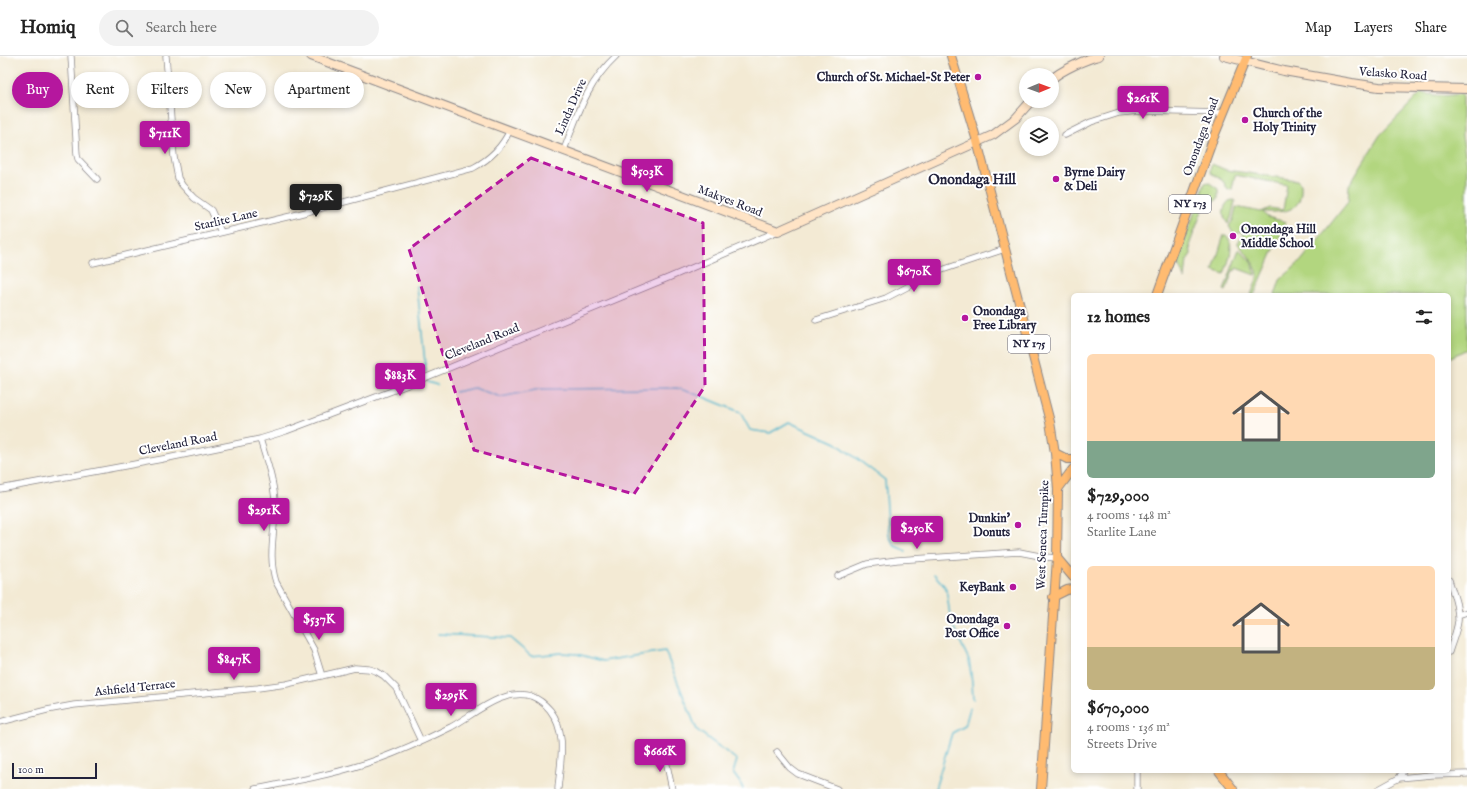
<!DOCTYPE html>
<html lang="en">
<head>
<meta charset="utf-8">
<style>
  body { margin:0; font-family:"IM FELL English",serif; background:#f2f2f2; color:#222; height:100vh; display:flex; flex-direction:column; font-size:15px; white-space:nowrap }
  * { box-sizing:border-box; margin:0 }
  p { font-size:13px; color:#767676 }
  .icon { flex:none; width:22px; height:22px; fill:none; stroke:currentColor; stroke-width:2; stroke-linecap:round; stroke-linejoin:round }
  .map { position:relative; flex:1; overflow:hidden }
  .sheet { position:absolute; left:1071px; top:237px; width:380px; height:480px; display:flex; flex-direction:column; background:#fff; border-radius:6px; box-shadow:0 2px 6px #0003 }
  .sheet>* { flex:none }
  .hud { position:absolute; left:12px; top:16px; width:380px; height:36px; display:flex; gap:8px }
  .needle { width:26px; rotate:89deg }
  .controls { position:absolute; left:1019px; top:12px; display:grid; gap:8px }
  .controls a { display:grid; place-items:center; width:40px; height:40px; border-radius:50%; background:#fff; box-shadow:0 2px 6px #0003; font-size:20px }
  .scale { position:absolute; left:12px; bottom:10px; width:85px; box-sizing:border-box; padding-left:4px; border:2px solid #22223b; border-top:0; font-size:11px; line-height:14px; white-space:nowrap; color:#22223b; -webkit-text-stroke:3px #fff; paint-order:stroke }
  .price { position:absolute; translate:-50% -34px; padding:0 9px; border-radius:4px; background:#b5179e; color:#fff; font-size:13px; line-height:26px; filter:drop-shadow(0 1px 2px #0008) }
  .price::after { content:''; position:absolute; left:50%; top:24px; width:12px; height:9px; margin-left:-6px; background:inherit; clip-path:polygon(0 0,100% 0,50% 100%) }
  .price.on { background:#222; color:#fff }
  ul { padding:0; list-style:none }
  li { display:grid; align-content:center; gap:8px; height:212px; padding:0 16px }
  li span { display:grid; place-items:center; height:124px; border-radius:6px; color:#555 }
  li>.icon { margin-inline-start:auto }
  span .icon { width:72px; height:72px; fill:#fffc; stroke-width:1 }
  li b { font-size:17px }
  h2 { display:flex; justify-content:space-between; align-items:center; height:48px; padding:0 16px; font-size:17px }
  .chip { padding:0 14px; border-radius:18px; background:#fff; box-shadow:0 2px 6px #0003; font-size:14px; line-height:36px }
  .chip.on { background:#b5179e; color:#fff }
  header { display:flex; align-items:center; gap:24px; box-sizing:border-box; height:56px; padding:0 20px; background:#fff; border-bottom:1px solid #e0e0e0 }
  header strong { font-size:19px }
  nav { display:flex; gap:22px; margin-inline-start:auto; font-size:14px }
  .search { width:280px; height:36px; background:#f2f2f2; display:flex; align-items:center; gap:10px; box-sizing:border-box; padding:0 14px; border-radius:22px; color:#767676; font-size:15px }
  .map>svg:first-child { display:block }
  .green { fill:#b2d67f; stroke:#6a7c5d }
  .lines { fill:none; stroke-linecap:round; stroke-linejoin:round }
  .stream { stroke:#4fb6cd; stroke-width:1.5 }
  .street-casing { stroke:#8a8688; stroke-width:7 }
  .secondary-casing { stroke:#8a8688; stroke-width:10 }
  .primary-casing { stroke:#8a8688; stroke-width:10 }
  .street { stroke:#fff; stroke-width:5.5 }
  .secondary { stroke:#ffe4c6; stroke-width:8 }
  .primary { stroke:#ffbb71; stroke-width:8 }
  .marked { fill:#b5179e; fill-opacity:0.2; stroke:#b5179e; stroke-width:3; stroke-dasharray:8 5; stroke-linejoin:round }
  .poi-dot { fill:#b5179e; stroke:#fff; stroke-width:1.5 }
  .labels { text-anchor:middle; dominant-baseline:central; stroke-width:4; stroke-linejoin:round; paint-order:stroke }
  .shield { fill:#fff; stroke:#646476; stroke-width:1 }
  .shield-label { font-size:11px; font-weight:bold; fill:#22223b }
  .street-label { font-size:12px; fill:#22223b; stroke:#fff }
  .poi-label { font-size:12px; font-weight:bold; fill:#22223b; stroke:#fff; text-anchor:end }
  .quarter-label { font-size:14px; font-weight:bold; fill:#22223b; stroke:#fff }
</style>
</head>
<body>
<header>
<strong>Homiq</strong>
<div class="search"><svg class="icon" aria-label="search" viewBox="0 0 24 24"><circle cx="10" cy="10" r="6"/><path d="M15 15l6 6"/></svg>Search here</div>
<nav><a>Map</a><a>Layers</a><a>Share</a></nav>
</header>
<div class="map">
<svg width="1467" height="733" viewBox="0 0 1467 733">
  <rect width="100%" height="100%" fill="#fff"/>
  <filter id="ink" filterUnits="userSpaceOnUse"><feTurbulence type="fractalNoise" baseFrequency=".025" numOctaves="2"/><feDisplacementMap in="SourceGraphic" scale="8" xChannelSelector="R" yChannelSelector="G"/><feConvolveMatrix kernelMatrix="1 2 1 2 8 2 1 2 1" color-interpolation-filters="sRGB"/></filter>
  <filter id="wash" filterUnits="userSpaceOnUse"><feTurbulence type="fractalNoise" baseFrequency=".012" numOctaves="4" result="noise"/><feDisplacementMap in="SourceGraphic" scale="16" xChannelSelector="R" yChannelSelector="G"/><feGaussianBlur stdDeviation="0.9" result="paint"/><feColorMatrix in="noise" values="0 0 0 0 0 0 0 0 0 0 0 0 0 0 0 0 0 1.4 0 .05"/><feComposite in="paint" operator="in"/></filter>
  <g filter="url(#wash)">
    <rect width="100%" height="100%" fill="#f3ead4"/>
    <path class="green" d="M1421,37L1441,40L1462,38V80L1467,109V293L1449,302V239H1275L1280,224L1301,205L1348,146L1349,129L1380,79Z
      M1212,108L1226,114L1297,124L1301,128C1303,157 1285,156 1263,156L1267,161L1286,166L1254,239H1251L1258,220L1257,215L1251,203L1238,188V186L1244,179L1240,176L1236,179H1234L1229,170L1233,164L1236,151L1261,156L1270,152L1283,154L1287,129L1235,119L1232,133L1228,134L1223,125L1211,117L1210,114Z
      M1208,126L1218,133V143L1205,151L1202,155L1190,187L1191,198L1187,204L1185,223L1177,206L1205,127Z
      M1233,144L1235,145L1231,162L1228,168C1222,161 1222,151 1229,145Z
      M1224,179H1226C1236,189 1228,207 1224,218L1213,214Z
      M1239,193C1245,200 1256,208 1255,219L1236,212L1235,215L1233,214L1226,235L1224,234Z"/>
    <g class="lines">
      <path class="stream" d="M417,230L426,316
        M427,326L437,329
        M455,336L474,332L501,341L540,333L677,332L701,340L740,356L750,374L770,377L789,366L836,387L885,424L889,480L895,490L906,495
        M934,518L946,532L951,566L969,604L972,626L973,643
        M438,578L510,582L531,600L561,597L577,598L603,605L665,595L697,674L737,704L733,717L741,728L743,733
        M935,733L952,677L965,670L970,652"/>
    </g>
  </g>
  <g filter="url(#ink)">
    <g class="lines">
      <defs>
        <path id="street" d="M71,0L77,99L78,103L97,123
          M166,0L174,101L178,122L182,129L194,142L211,154L221,176
          M1065,79L1091,66L1119,57L1141,55L1223,57
          M564,94C578,58 587,27 616,0
          M93,207L291,160L473,112C490,103 502,92 510,74
          M816,264L886,242L936,216L1005,193
          M260,383C266,403 274,425 275,446C276,473 267,499 276,526L314,594L322,620
          M0,433L168,402L260,383L286,375L405,330L668,222L778,175
          M838,520L867,508L897,504L1019,496L1045,501L1057,502
          M1449,524C1453,537 1459,551 1458,565C1457,575 1452,586 1449,596
          M1458,559L1467,556
          M0,666L47,654L74,649L258,632L287,628L355,612L369,613L376,615L384,620L396,632L421,685
          M777,696L790,712L798,718L837,733
          M662,697L667,709L672,733
          M1399,722L1432,719L1467,718
          M255,733C295,725 337,718 376,704C401,695 427,683 451,671C475,658 502,632 531,640C539,643 545,648 550,654C568,677 560,707 558,733
          M1137,733V715
          M1379,733L1399,722L1403,715"/>
        <path id="secondary" d="M311,0L778,175L993,79L1016,62L1031,45
          M1224,0L1284,15L1352,27L1379,31L1467,33
          M1052,23C1060,15 1088,2 1099,0"/>
        <path id="primary" d="M951,0L977,85L1050,366L1055,397L1058,433L1057,502L1041,733
          M1157,239L1213,83L1247,0
          M1055,397L1067,403H1073
          M1058,433L1073,413
          M1057,502L1073,521
          M1053,541L1067,534L1073,533
          M1219,715L1233,733"/>
      </defs>
      <use href="#street" class="street-casing"/>
      <use href="#secondary" class="secondary-casing"/>
      <use href="#primary" class="primary-casing"/>
      <use href="#street" class="street"/>
      <use href="#secondary" class="secondary"/>
      <use href="#primary" class="primary"/>
    </g>
  </g>
  <path class="marked" d="M531,102L703,167L705,330L634,438L474,394L409,193Z"/>
  <g class="poi-dot">
    <circle cx="978" cy="21" r="4"/>
    <circle cx="1245" cy="64" r="4"/>
    <circle cx="1056" cy="123" r="4"/>
    <circle cx="1233" cy="180" r="4"/>
    <circle cx="965" cy="262" r="4"/>
    <circle cx="1018" cy="469" r="4"/>
    <circle cx="1013" cy="531" r="4"/>
    <circle cx="1007" cy="570" r="4"/>
  </g>
  <g class="labels">
    <g class="shield">
      <rect x="1169" y="139" width="42" height="18" rx="3"/>
      <rect x="1008" y="279" width="42" height="18" rx="3"/>
    </g>
    <g class="shield-label">
      <text x="1190" y="148">NY 173</text>
      <text x="1029" y="288">NY 175</text>
    </g>
    <g class="street-label">
      <text transform="translate(1393 18) rotate(4)">Velasko Road</text>
      <text transform="translate(571 51) rotate(-66)">Linda Drive</text>
      <text transform="translate(1201 81) rotate(-70)">Onondaga Road</text>
      <text transform="translate(730 145) rotate(21)">Makyes Road</text>
      <text transform="translate(226 164) rotate(-13)">Starlite Lane</text>
      <text transform="translate(482 286) rotate(-22)">Cleveland Road</text>
      <text transform="translate(178 388) rotate(-11)">Cleveland Road</text>
      <text transform="translate(1043 479) rotate(-88)">West Seneca Turnpike</text>
      <text transform="translate(135 632) rotate(-6)">Ashfield Terrace</text>
    </g>
    <g class="poi-label">
      <text x="970" y="21">Church of St. Michael-St Peter</text>
      <text x="1253" y="57" text-anchor="start">Church of the<tspan x="1253" dy="14">Holy Trinity</tspan></text>
      <text x="1064" y="116" text-anchor="start">Byrne Dairy<tspan x="1064" dy="14">&amp; Deli</tspan></text>
      <text x="1241" y="173" text-anchor="start">Onondaga Hill<tspan x="1241" dy="14">Middle School</tspan></text>
      <text x="973" y="255" text-anchor="start">Onondaga<tspan x="973" dy="14">Free Library</tspan></text>
      <text x="1010" y="462">Dunkin'<tspan x="1010" dy="14">Donuts</tspan></text>
      <text x="1005" y="531">KeyBank</text>
      <text x="999" y="563">Onondaga<tspan x="999" dy="14">Post Office</tspan></text>
    </g>
    <g class="quarter-label">
      <text x="972" y="124">Onondaga Hill</text>
    </g>
  </g>
</svg>
<div class="controls">
<a><svg class="needle" viewBox="-14 -14 28 28"><path d="M0-13l5 13h-10z" fill="#e53935"/><path d="M0 13l5-13h-10z" fill="#767676"/></svg></a>
<a><svg class="icon" aria-label="layers" viewBox="0 0 24 24"><path d="M12 4l9 5-9 5-9-5zM3 14l9 5 9-5"/></svg></a>
</div>
<div class="scale">100 m</div>
<b class="price" style="left:1143px;top:64px">$261K</b>
<b class="price" style="left:165px;top:99px">$711K</b>
<b class="price" style="left:647px;top:137px">$503K</b>
<b class="price on" style="left:316px;top:162px">$729K</b>
<b class="price" style="left:914px;top:237px">$670K</b>
<b class="price" style="left:400px;top:341px">$883K</b>
<b class="price" style="left:264px;top:476px">$291K</b>
<b class="price" style="left:917px;top:494px">$250K</b>
<b class="price" style="left:319px;top:585px">$537K</b>
<b class="price" style="left:234px;top:625px">$847K</b>
<b class="price" style="left:451px;top:661px">$295K</b>
<b class="price" style="left:660px;top:717px">$666K</b>
<div class="hud">
<a class="chip on">Buy</a>
<a class="chip">Rent</a>
<a class="chip">Filters</a>
<a class="chip">New</a>
<a class="chip">Apartment</a>
</div>
<section class="sheet">
<h2>12 homes<svg class="icon" aria-label="filters" viewBox="0 0 24 24"><path d="M4 7h16M4 17h16"/><circle cx="9" cy="7" r="2"/><circle cx="15" cy="17" r="2"/></svg></h2>
<ul>
<li><span style="background:linear-gradient(#ffd9b3 70%,#7fa58c 0)"><svg class="icon" aria-label="home" viewBox="0 0 24 24"><path d="M3 11l9-7 9 7M6 9v11h12V9"/></svg></span><div><b>$729,000</b><p>4 rooms · 148 m²</p><p>Starlite Lane</p></div></li>
<li><span style="background:linear-gradient(#ffd9b3 65%,#c2b280 0)"><svg class="icon" aria-label="home" viewBox="0 0 24 24"><path d="M3 11l9-7 9 7M6 9v11h12V9"/></svg></span><div><b>$670,000</b><p>4 rooms · 136 m²</p><p>Streets Drive</p></div></li>
</ul>
</section>
</div>
</body>
</html>
